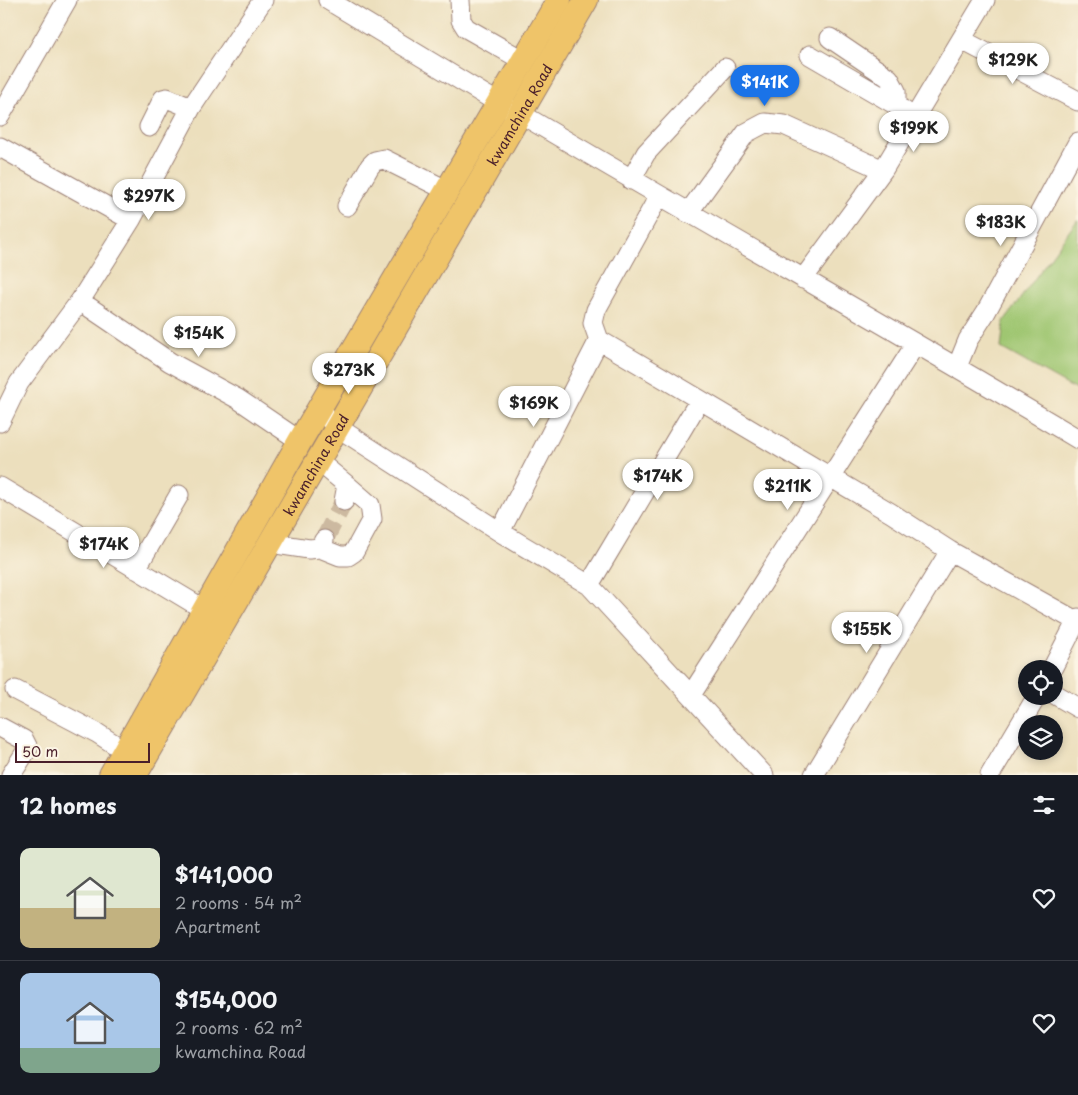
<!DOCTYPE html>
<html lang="en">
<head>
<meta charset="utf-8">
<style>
  body { margin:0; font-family:"Playpen Sans",sans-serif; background:#20242c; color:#f1f3f6; height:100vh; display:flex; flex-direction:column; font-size:19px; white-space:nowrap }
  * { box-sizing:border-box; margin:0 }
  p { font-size:16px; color:#9ea1a6 }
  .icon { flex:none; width:28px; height:28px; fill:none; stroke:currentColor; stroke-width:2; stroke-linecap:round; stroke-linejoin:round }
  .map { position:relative; height:775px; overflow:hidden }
  .sheet { display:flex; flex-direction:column; background:#171b24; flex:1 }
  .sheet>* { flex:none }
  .buttons { position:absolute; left:1018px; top:660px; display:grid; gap:10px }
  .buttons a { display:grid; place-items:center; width:45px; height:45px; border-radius:50%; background:#171b24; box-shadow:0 2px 8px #0003; font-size:25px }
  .scale { position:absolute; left:15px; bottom:12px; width:135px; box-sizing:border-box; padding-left:5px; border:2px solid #4a1f2b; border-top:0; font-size:14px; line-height:18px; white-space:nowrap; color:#4a1f2b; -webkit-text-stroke:4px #fcf5e5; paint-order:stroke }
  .price { position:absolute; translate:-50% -42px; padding:0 11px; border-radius:18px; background:#fff; color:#222; font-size:16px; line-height:32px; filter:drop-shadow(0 1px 2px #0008) }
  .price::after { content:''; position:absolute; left:50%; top:30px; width:15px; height:11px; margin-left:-8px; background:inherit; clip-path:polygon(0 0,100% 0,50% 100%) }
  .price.selected { background:#1a73e8; color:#fff }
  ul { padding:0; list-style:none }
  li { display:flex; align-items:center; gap:15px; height:125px; padding:0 20px }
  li+li { border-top:1px solid #363941 }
  li span { display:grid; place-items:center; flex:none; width:140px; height:100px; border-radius:10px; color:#555 }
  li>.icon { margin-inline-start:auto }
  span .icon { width:60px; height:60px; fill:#fffc; stroke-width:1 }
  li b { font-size:21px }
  h2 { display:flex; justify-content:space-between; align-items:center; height:60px; padding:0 20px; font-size:21px }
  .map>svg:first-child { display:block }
  .pitch { fill:#9fc671; stroke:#74724e }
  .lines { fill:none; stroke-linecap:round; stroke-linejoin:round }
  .minor-tunnel { stroke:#ccb9a0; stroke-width:19; stroke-dasharray:19 9; stroke-linecap:butt }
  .minor-casing { stroke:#9b7f74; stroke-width:21 }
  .major-casing { stroke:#9b7f74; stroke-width:26 }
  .minor { stroke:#fff; stroke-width:19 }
  .major { stroke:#efc469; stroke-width:24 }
  .labels { text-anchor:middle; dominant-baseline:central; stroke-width:5; stroke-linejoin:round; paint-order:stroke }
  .street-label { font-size:14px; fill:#4a1f2b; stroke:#fcf5e5 }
</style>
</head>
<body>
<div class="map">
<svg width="1078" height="775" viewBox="0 0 1078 775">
  <rect width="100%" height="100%" fill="#fcf5e5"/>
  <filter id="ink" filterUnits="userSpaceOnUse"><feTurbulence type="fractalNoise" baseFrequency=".02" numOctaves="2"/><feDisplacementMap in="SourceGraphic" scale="10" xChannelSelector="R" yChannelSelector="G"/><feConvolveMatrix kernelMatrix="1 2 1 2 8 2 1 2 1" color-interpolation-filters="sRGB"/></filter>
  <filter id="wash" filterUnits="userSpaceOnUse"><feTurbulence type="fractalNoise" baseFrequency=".0096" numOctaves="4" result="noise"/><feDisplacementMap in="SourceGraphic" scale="20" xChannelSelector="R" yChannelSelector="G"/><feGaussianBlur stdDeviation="1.12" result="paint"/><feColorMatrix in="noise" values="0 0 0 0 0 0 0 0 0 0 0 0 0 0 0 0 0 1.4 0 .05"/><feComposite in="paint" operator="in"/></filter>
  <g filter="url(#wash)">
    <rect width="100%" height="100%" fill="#ecdfbd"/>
    <path class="pitch" d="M1078,219V391L1001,348L1004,321Z"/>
  </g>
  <g filter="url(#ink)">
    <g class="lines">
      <path class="minor-tunnel" d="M324,540L344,501"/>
      <defs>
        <path id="minor" d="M328,0L500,104L521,114C706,224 894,329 1078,439
          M460,0L461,20L466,28L524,61
          M830,38L889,78L896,91V105
          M962,40L1078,101
          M810,55L896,105L916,119
          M0,116L67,0
          M149,127L163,99L167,98L191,108
          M0,147L131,220
          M631,180L646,153L725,68
          M659,196L596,310L593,323L599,340L891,513L950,551L1078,622
          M347,206L370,166L375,161L384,159L448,191
          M688,213L746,133L765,123L784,125L883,170
          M803,279L883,170L985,0
          M80,301L170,362L238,399L300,441
          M957,367L968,340L986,312L1078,142
          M319,409L337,427L500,532L589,585L764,775
          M0,422L19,383L80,301L131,220L191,108L263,0
          M318,461L347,485L344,501
          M0,487L215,616
          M500,532L599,340
          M270,543L309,549L320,548L324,540
          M320,548L340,556H348L354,552L372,519L370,505L347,485
          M136,569L179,495
          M589,585L699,401
          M1052,669L1078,618
          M15,690L97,733L125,751
          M1054,694L1078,708
          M691,695L915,345
          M0,727L24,740L28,748L11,775
          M814,775L950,551
          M990,775L1037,696"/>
        <g id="major">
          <path d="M111,775L300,441L559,0"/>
          <path id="s1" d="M135,775L586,0"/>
        </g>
      </defs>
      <use href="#minor" class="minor-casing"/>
      <use href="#major" class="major-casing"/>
      <use href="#minor" class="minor"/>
      <use href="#major" class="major"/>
    </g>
  </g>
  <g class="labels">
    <g class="street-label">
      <text stroke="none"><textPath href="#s1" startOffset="764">kwamchina Road</textPath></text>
      <text stroke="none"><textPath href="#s1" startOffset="359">kwamchina Road</textPath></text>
    </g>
  </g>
</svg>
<div class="buttons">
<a><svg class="icon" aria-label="locate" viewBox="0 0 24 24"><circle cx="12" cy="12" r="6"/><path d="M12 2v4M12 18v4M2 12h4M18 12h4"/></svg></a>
<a><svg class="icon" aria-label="layers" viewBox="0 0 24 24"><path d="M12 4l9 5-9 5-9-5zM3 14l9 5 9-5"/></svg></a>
</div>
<div class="scale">50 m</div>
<b class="price" style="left:1013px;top:85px">$129K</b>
<b class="price selected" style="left:765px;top:107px">$141K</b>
<b class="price" style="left:914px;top:153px">$199K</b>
<b class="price" style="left:149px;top:221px">$297K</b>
<b class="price" style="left:1001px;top:247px">$183K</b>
<b class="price" style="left:199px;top:358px">$154K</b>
<b class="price" style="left:349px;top:395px">$273K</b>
<b class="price" style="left:534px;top:428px">$169K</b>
<b class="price" style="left:658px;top:501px">$174K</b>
<b class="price" style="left:788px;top:511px">$211K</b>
<b class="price" style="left:104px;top:569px">$174K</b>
<b class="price" style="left:867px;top:654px">$155K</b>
</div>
<section class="sheet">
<h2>12 homes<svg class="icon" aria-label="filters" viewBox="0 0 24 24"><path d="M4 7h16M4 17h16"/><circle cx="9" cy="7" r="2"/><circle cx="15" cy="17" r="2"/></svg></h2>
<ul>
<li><span style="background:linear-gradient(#dfe7d0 60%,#c2b280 0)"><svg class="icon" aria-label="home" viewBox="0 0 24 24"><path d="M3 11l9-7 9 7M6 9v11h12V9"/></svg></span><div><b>$141,000</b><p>2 rooms · 54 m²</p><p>Apartment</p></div><svg class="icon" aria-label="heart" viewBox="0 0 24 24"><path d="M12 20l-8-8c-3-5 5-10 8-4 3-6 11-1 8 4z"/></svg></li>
<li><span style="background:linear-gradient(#a9c7e8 75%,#7fa58c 0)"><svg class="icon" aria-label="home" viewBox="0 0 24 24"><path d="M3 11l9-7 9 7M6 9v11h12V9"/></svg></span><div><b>$154,000</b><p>2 rooms · 62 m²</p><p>kwamchina Road</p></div><svg class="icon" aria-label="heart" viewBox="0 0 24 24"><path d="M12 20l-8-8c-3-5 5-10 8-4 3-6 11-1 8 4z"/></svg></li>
</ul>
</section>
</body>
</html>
